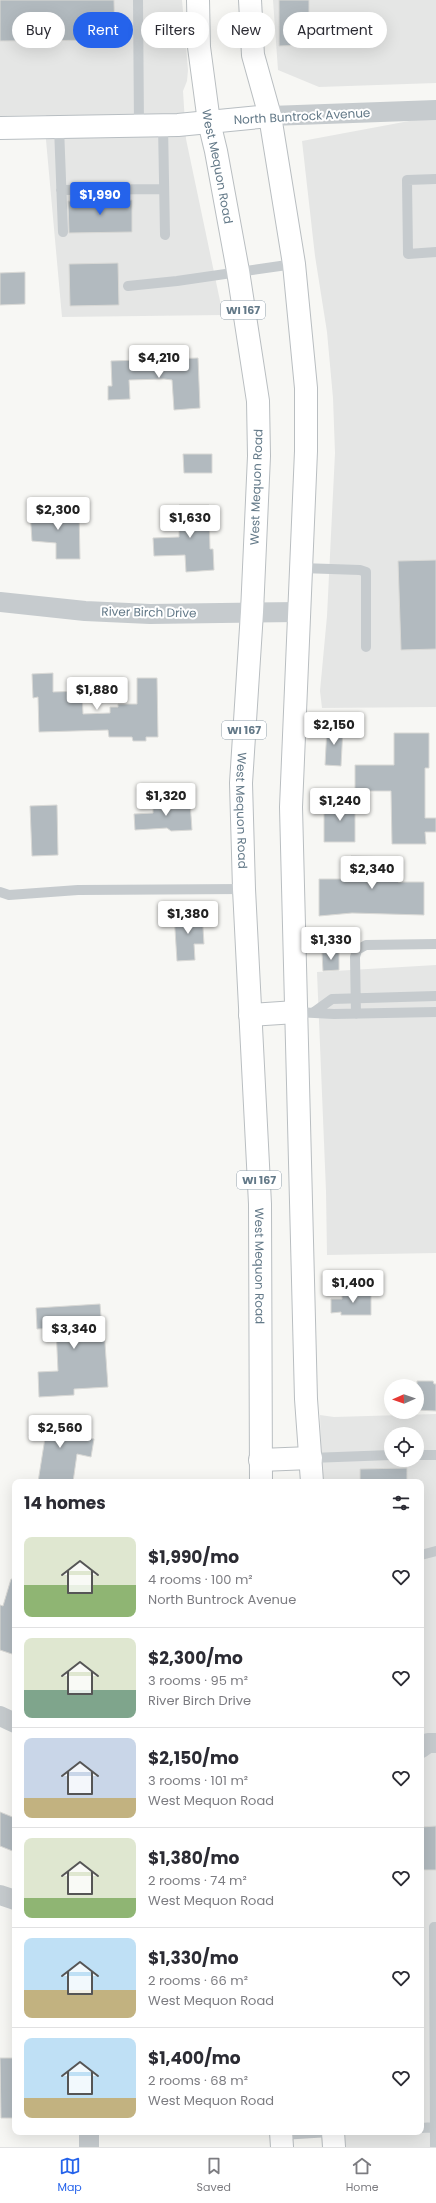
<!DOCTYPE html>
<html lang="en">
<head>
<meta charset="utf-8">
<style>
  body { margin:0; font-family:Poppins,sans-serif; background:#f7f7f7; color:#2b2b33; height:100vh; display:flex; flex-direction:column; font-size:15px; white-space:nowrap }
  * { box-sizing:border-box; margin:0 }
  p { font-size:13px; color:#7c7c81 }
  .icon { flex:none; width:22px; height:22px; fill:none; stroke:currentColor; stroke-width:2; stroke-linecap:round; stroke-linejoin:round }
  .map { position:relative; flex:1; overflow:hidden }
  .sheet { position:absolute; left:12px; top:1479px; width:412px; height:656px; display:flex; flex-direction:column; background:#fff; border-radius:8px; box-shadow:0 4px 16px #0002 }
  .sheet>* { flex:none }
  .guide { position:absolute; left:12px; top:12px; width:412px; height:36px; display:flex; gap:8px }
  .needle { width:26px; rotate:268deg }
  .fabs { position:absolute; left:384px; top:1379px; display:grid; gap:8px }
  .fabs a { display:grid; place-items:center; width:40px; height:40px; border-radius:50%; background:#fff; box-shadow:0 4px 16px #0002; font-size:20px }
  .price { position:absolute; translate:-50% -34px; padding:0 9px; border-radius:4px; background:#fff; color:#222; font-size:13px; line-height:26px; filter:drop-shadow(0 1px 2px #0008) }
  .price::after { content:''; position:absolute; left:50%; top:24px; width:12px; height:9px; margin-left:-6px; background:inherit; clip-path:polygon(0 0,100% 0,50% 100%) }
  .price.selected { background:#2563eb; color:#fff }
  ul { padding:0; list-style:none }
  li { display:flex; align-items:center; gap:12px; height:100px; padding:0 12px }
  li+li { border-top:1px solid #e1e1e2 }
  li span { display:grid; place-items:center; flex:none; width:112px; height:80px; border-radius:8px; color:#555 }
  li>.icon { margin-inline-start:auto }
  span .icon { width:48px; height:48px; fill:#fffc; stroke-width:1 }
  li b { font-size:17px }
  h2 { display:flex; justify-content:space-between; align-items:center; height:48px; padding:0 12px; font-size:17px }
  .tag { padding:0 14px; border-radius:18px; background:#fff; box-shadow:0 4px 16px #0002; font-size:14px; line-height:36px }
  .tag.selected { background:#2563eb; color:#fff }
  .tab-bar { display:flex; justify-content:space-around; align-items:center; height:56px; border-top:1px solid #e1e1e2; background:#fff; font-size:11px; color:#7c7c81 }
  .tab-bar a { display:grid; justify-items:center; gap:2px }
  .tab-bar .selected { color:#2563eb }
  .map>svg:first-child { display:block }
  .built { fill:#e5e6e5; fill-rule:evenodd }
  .building { fill:#b2babf; stroke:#d9d9d6 }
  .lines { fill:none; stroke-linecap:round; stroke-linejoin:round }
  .secondary-casing { stroke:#b8bec2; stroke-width:24 }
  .primary-casing { stroke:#b9bec1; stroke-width:24 }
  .lane { stroke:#c6cbce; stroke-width:10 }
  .street { stroke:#c6cbce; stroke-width:20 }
  .secondary { stroke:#fff; stroke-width:22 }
  .primary { stroke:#fff; stroke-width:22 }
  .labels { text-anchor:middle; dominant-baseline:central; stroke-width:4; stroke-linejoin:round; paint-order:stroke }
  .shield { fill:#fff; stroke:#92a1ac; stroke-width:1 }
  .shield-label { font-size:11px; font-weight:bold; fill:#637988 }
  .street-label { font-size:12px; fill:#637988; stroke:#fff }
</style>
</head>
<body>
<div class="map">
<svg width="436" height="2147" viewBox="0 0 436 2147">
  <rect width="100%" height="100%" fill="#f7f7f4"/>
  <path class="built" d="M0,0H182L188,70L187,81L183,91L186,139L223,315L62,317L46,140V115L0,116Z
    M273,0H436V83L319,87L278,70Z
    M436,116V707L322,708L320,691L327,616L335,453L333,398L327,332L315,256L302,141Z
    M436,965V1253L327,1255L326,1191L317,972Z
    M436,1414V2147H345V2132H421V1482H322L320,1415L334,1417ZM391,1434H417V1460H391Z"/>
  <path class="building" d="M0,0H114L115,40L0,41Z
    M279,0H309V45L279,46Z
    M132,200V232L69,233L68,201Z
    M118,263L119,305L70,306L69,264Z
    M25,272V304L0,305V273Z
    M198,358L200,408L174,410L172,380L164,379L129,380L130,399L108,400V386H112L111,361Z
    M183,454H212V473H184Z
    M179,505H209L210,549H213L214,570L186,572L185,555L154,556L153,538L179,537Z
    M54,507H68V511L79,510L80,559H56V543L32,541L30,511H54Z
    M436,560V649L401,650L398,561Z
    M53,673V692L82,691L83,714L110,713V707H118V704H137V678H157L158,737H146V741H133L132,737H109L108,730L39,732L38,697L33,698L32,674Z
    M327,727L343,728L341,766L325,765Z
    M394,733H429V768H425V818H436V832H425L426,844H392L391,791H355V765H394Z
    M167,801H190L192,830L171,831L167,828L135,830L134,814L153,813V802Z
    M324,803H355V842H324Z
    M57,805L58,855L32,856L30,806Z
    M351,856L399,857L398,882H424V915L352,913L319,916V879H350Z
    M202,912L204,944H194L195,960L177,961L174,914Z
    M339,952V970L323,971L322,953Z
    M342,1292H371V1315H341V1312L331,1313V1299H342Z
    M100,1304L102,1329H104L108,1387L74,1389V1395L39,1397L38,1372L58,1371L56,1328L37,1329L36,1308Z
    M417,1381H433L434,1384H436V1411L417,1410Z
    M33,1417L87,1427L85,1438L94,1439L91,1457L77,1454L73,1482H38L45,1438L29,1436Z
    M407,1468V1482H360V1469Z
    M11,1579H15V1655L0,1650V1605L3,1606Z
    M0,1812L15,1818V1852L0,1846Z
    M436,1826V1870H421V1827Z
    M0,2058H15V2118H1Z"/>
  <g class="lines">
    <defs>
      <path id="secondary" d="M0,128L178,125L270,116"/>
      <g id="primary">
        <path id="s1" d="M198,0L199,47L209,122L216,151L238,271L258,401L259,456L252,612L241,783L244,889L260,1204L261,1482"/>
        <path d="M250,0L253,55L270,116L294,264L306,388V451L291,807L306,1399L312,1482"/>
        <path d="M250,1015L296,1012"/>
        <path d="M260,1460L311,1458"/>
        <path d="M281,2132L282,2147"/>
        <path d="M333,2132L334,2147"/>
      </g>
    </defs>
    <use href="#secondary" class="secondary-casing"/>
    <use href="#primary" class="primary-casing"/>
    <path class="lane" d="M138,0L139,126
      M163,125L165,235
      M59,127L63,232
      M436,179L407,180L408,254L436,252
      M61,190L164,189
      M128,286L177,281L294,264
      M301,568L360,570L366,572V647
      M0,892L9,895L78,890L244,889
      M296,1012L334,1014L436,1012
      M314,1012L332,999L436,996
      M356,1014L355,957L357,950L366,945L436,944
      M417,1455H436
      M311,1458L391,1455
      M421,1555L436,1551
      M421,2128L435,2127
      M281,2135L330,2132
      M435,2147L434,1927H436"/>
    <path class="street" d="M270,116L436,110
      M0,602L85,611L150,614L299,612
      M0,1716L15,1723
      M421,1748L428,1743H436
      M0,1895L15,1900
      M89,2132V2147"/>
    <use href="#secondary" class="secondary"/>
    <use href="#primary" class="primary"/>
  </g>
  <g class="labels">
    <g class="shield">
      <rect x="221" y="301" width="44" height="18" rx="3"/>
      <rect x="222" y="721" width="44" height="18" rx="3"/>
      <rect x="237" y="1171" width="44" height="18" rx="3"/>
    </g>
    <g class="shield-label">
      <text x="243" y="310">WI 167</text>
      <text x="244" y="730">WI 167</text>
      <text x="259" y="1180">WI 167</text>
    </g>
    <g class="street-label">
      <text transform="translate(302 116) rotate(-3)">North Buntrock Avenue</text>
      <text stroke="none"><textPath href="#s1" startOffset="168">West Mequon Road</textPath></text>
      <text transform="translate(256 487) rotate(-88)">West Mequon Road</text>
      <text transform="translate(149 612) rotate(1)">River Birch Drive</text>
      <text stroke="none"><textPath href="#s1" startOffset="816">West Mequon Road</textPath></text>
      <text stroke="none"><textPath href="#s1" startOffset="1272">West Mequon Road</textPath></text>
    </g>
  </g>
</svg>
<div class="fabs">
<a><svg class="needle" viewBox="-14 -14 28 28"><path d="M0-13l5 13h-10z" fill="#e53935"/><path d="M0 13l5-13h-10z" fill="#7c7c81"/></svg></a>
<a><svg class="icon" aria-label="locate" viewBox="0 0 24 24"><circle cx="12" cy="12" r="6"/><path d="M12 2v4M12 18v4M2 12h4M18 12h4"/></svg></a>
</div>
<b class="price selected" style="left:100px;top:216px">$1,990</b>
<b class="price" style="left:159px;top:379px">$4,210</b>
<b class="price" style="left:58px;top:531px">$2,300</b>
<b class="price" style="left:190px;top:539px">$1,630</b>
<b class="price" style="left:97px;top:711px">$1,880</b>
<b class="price" style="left:334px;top:746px">$2,150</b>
<b class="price" style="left:166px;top:817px">$1,320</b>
<b class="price" style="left:340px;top:822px">$1,240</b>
<b class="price" style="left:372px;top:890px">$2,340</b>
<b class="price" style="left:188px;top:935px">$1,380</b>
<b class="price" style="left:331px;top:961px">$1,330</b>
<b class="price" style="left:353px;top:1304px">$1,400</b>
<b class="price" style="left:74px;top:1350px">$3,340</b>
<b class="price" style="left:60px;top:1449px">$2,560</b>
<div class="guide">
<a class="tag">Buy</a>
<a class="tag selected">Rent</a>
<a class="tag">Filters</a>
<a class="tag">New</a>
<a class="tag">Apartment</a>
</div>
<section class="sheet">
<h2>14 homes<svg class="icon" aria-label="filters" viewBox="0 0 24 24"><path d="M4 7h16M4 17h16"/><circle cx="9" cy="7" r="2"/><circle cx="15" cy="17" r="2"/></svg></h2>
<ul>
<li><span style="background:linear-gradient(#dfe7d0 60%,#8fb573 0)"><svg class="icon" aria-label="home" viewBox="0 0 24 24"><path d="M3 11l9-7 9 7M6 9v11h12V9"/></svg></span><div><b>$1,990/mo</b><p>4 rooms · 100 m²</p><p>North Buntrock Avenue</p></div><svg class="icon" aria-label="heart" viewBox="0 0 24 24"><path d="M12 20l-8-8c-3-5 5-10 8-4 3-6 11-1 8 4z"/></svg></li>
<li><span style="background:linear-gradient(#dfe7d0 65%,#7fa58c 0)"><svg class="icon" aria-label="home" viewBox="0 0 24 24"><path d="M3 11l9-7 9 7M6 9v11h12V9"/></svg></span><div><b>$2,300/mo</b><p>3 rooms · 95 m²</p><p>River Birch Drive</p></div><svg class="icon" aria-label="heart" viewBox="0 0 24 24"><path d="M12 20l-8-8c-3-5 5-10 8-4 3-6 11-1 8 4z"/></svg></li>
<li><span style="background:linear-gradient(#c9d6e8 75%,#c2b280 0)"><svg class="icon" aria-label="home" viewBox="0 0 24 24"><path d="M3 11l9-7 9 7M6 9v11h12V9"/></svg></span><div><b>$2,150/mo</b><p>3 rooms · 101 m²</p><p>West Mequon Road</p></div><svg class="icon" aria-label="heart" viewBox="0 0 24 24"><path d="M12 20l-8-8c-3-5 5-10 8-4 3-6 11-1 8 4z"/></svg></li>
<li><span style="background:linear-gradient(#dfe7d0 75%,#8fb573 0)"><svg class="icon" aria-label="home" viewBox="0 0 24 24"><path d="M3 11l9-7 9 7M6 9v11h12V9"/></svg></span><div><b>$1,380/mo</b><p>2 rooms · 74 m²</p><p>West Mequon Road</p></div><svg class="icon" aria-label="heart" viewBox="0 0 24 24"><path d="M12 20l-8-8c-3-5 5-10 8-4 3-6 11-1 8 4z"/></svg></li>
<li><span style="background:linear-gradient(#bfe0f5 65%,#c2b280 0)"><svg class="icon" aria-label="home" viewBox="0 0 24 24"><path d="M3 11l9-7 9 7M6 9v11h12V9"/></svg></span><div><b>$1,330/mo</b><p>2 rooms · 66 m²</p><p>West Mequon Road</p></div><svg class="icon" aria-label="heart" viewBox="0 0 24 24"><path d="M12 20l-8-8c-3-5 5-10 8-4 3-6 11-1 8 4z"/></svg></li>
<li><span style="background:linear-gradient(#bfe0f5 75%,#c2b280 0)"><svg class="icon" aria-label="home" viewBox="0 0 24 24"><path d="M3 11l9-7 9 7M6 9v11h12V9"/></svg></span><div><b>$1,400/mo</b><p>2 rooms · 68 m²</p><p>West Mequon Road</p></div><svg class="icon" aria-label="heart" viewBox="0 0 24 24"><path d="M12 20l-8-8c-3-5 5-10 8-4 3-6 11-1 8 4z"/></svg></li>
</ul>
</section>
</div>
<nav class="tab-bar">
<a class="selected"><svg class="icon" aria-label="map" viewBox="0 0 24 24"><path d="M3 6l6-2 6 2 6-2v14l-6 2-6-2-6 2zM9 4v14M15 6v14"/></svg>Map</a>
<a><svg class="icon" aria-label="saved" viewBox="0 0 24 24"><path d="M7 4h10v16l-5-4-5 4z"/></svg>Saved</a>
<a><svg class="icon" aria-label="home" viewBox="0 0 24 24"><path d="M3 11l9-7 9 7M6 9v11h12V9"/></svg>Home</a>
</nav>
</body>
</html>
